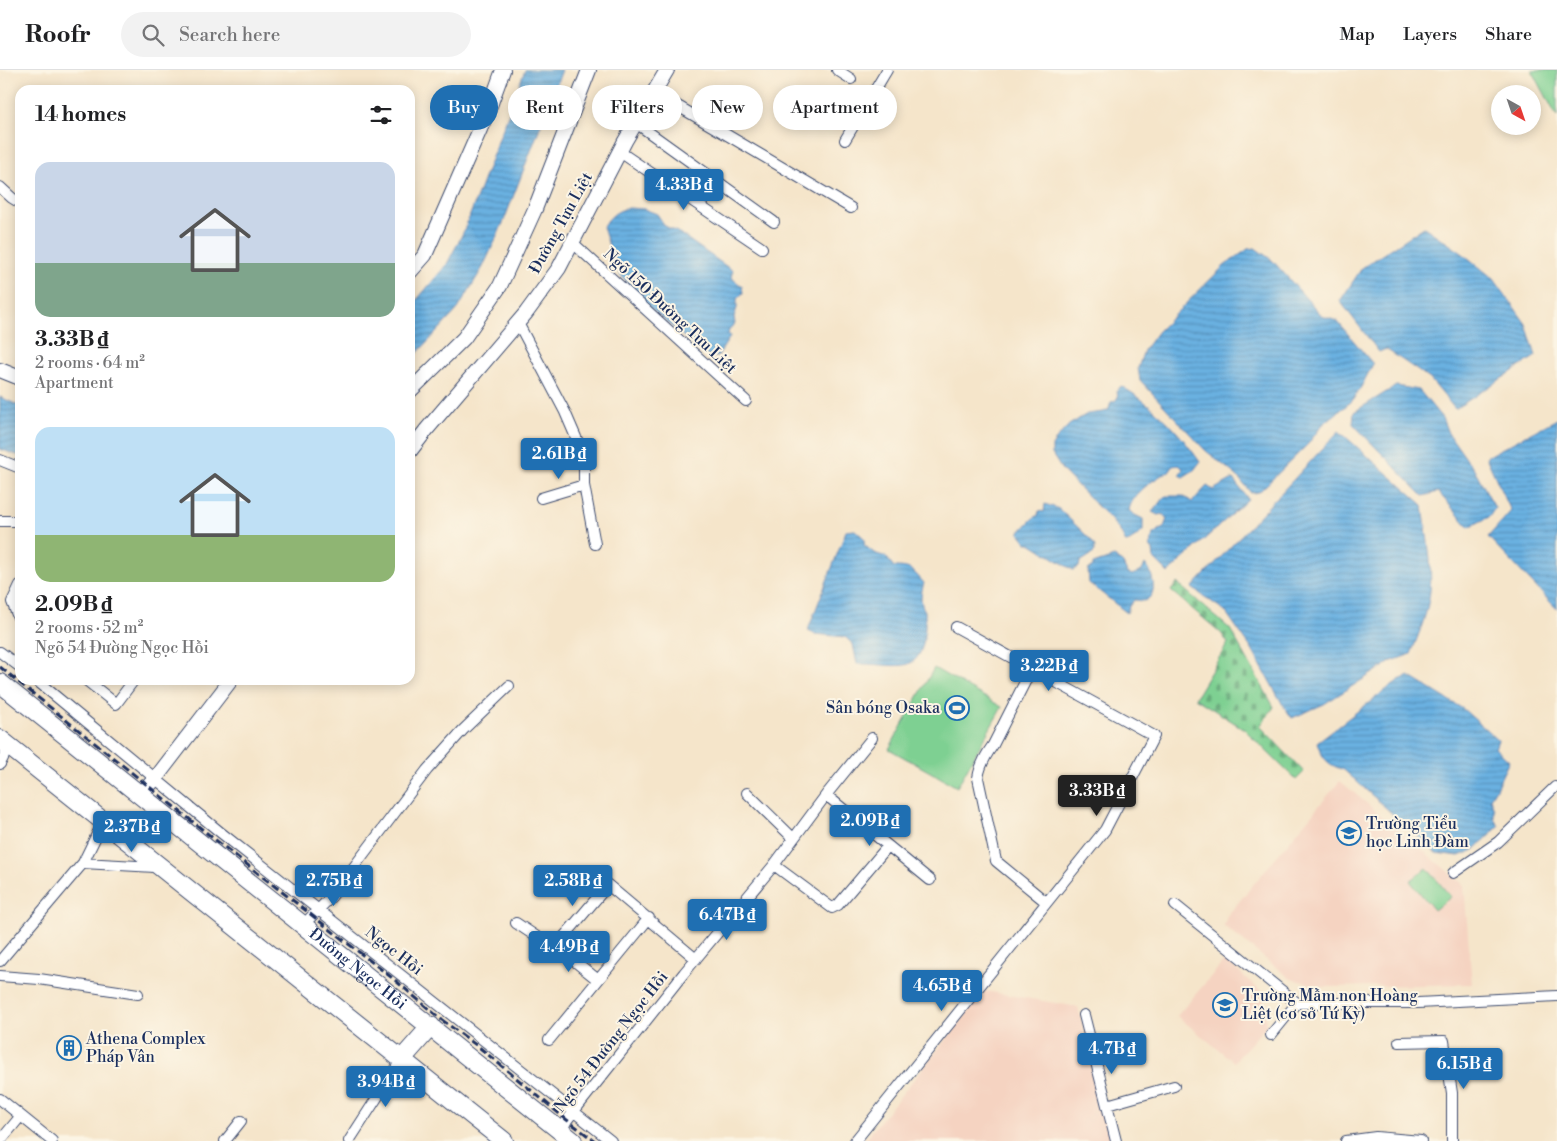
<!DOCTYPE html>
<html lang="en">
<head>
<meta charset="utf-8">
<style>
  body { margin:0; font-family:"Libre Bodoni",serif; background:#f2f2f2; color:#202124; height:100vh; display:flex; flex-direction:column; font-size:19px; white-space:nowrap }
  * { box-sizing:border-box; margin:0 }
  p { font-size:16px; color:#757577 }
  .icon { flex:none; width:28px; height:28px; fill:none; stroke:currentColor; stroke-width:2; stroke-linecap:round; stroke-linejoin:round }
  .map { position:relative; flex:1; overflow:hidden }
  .sheet { position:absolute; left:15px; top:15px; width:400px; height:600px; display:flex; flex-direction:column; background:#fff; border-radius:15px; box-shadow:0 2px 12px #0003 }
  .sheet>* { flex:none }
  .banner { position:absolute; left:430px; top:15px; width:475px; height:45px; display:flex; gap:10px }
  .needle { width:32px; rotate:140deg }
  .controls { position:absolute; left:1491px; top:15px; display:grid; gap:10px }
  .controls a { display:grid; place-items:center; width:50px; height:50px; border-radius:50%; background:#fff; box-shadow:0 2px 12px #0003; font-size:25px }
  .price { position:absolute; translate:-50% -42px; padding:0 11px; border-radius:5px; background:#1f6fb2; color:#fff; font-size:16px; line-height:32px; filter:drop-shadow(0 1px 2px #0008) }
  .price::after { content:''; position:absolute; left:50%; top:30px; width:15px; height:11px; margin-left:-8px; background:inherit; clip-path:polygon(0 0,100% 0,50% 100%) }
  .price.active { background:#222; color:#fff }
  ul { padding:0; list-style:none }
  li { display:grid; align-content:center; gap:10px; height:265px; padding:0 20px }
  li span { display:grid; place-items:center; height:155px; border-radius:15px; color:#555 }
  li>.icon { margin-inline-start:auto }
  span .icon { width:90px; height:90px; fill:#fffc; stroke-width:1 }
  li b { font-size:21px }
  h2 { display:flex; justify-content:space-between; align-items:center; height:60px; padding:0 20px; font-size:21px }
  .tag { padding:0 18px; border-radius:22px; background:#fff; box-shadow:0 2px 12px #0003; font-size:18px; line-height:45px }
  .tag.active { background:#1f6fb2; color:#fff }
  header { display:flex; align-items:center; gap:30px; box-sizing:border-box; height:70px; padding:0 25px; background:#fff; border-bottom:1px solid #e0e0e0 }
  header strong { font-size:24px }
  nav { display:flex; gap:28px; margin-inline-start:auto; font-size:18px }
  .search { width:350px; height:45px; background:#f2f2f2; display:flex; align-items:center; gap:12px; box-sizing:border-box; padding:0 18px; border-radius:28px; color:#757577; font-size:19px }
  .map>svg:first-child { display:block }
  .built { fill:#f5d3c1 }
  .cemetery { fill:url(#cemetery-stones); stroke:#4c8078 }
  .park { fill:#7ed092; stroke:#4c8078 }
  .water { fill:url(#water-rules); stroke:#4270a0 }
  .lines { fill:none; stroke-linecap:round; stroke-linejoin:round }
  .street-casing { stroke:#3c4a6e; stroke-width:12 }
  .secondary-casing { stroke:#3c4a6e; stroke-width:16 }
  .highway-casing { stroke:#3c4a6e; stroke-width:20 }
  .street { stroke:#fff; stroke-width:10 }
  .secondary { stroke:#fff; stroke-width:14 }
  .highway { stroke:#fff; stroke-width:18 }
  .rail { stroke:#1b2f5e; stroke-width:3; stroke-dasharray:8 4; stroke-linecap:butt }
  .labels { text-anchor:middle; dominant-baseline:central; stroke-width:4; stroke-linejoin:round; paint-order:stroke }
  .street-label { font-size:16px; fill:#1b2f5e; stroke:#fcf5e5 }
  .poi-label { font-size:16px; fill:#1b2f5e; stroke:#fcf5e5; text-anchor:start }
</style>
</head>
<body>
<header>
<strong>Roofr</strong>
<div class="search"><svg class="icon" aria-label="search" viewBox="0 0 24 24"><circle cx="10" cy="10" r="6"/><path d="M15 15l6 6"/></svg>Search here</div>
<nav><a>Map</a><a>Layers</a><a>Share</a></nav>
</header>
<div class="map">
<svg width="1557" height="1071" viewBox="0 0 1557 1071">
  <defs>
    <pattern id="cemetery-stones" width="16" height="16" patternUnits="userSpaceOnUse" patternTransform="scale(1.25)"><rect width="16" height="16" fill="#7ed092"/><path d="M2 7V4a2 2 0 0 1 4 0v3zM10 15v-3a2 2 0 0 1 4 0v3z" fill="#66a97a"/></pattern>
    <pattern id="water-rules" width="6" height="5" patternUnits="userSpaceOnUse" patternTransform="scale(1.25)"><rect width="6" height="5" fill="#6ab1e1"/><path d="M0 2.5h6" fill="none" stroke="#5690ba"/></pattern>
  </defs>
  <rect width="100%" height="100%" fill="#fcf5e5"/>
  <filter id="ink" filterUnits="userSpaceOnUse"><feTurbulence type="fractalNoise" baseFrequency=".02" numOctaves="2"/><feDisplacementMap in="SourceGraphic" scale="10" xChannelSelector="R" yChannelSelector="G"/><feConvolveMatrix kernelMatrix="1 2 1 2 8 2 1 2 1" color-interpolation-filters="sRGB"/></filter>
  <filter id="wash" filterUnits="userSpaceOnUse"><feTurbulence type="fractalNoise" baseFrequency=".0096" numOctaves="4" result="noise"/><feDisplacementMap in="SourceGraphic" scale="20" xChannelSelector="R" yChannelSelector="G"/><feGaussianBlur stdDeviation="1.12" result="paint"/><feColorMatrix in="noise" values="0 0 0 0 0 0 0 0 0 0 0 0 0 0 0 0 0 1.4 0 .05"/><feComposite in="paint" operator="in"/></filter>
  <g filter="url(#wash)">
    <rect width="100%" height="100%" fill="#f5e5ca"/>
    <path class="built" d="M1340,711L1464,815L1472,914L1323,917L1291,909L1224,856L1227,846Z
      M1225,890L1263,923L1266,956L1234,992L1177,946Z
      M985,921L1078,937L1112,1071H864Z"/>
    <path class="cemetery" d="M1177,513L1230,559L1274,637L1260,656L1304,702L1296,710L1244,659L1195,628L1228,573L1221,563L1171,521Z"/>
    <path class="park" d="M1532,0H1557V47Z
      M934,598L1002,637L957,717L889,679Z
      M1427,798L1451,827L1434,840L1410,811Z"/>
    <path class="water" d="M525,0H562L503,153L483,197L458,239L410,291V238L447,194L464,161Z
      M629,138L644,139L657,144L665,156L679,163L733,201L731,206L734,210L742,216L743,223L737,229V238L734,247L735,254L730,258L728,263L730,267L717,287L704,284L646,234L619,203L617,194L608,173L603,157C610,146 617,140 629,138Z
      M1424,157L1462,183L1494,209L1526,254L1536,286L1455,339L1430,309L1386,279L1379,282L1340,231L1362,198Z
      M1255,178L1272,190L1322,246L1337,251L1373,294L1361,317L1352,331L1323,354L1308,374L1259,422L1251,423L1237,406L1205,380L1140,310L1138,298L1144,280L1158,261L1224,196L1248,179Z
      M1121,316C1155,336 1178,360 1200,392L1194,400L1183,407L1179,405L1183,399L1179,395L1172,396L1171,400C1157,407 1132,423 1129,440L1133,444L1143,449V461L1136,467L1126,473L1120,461L1112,451L1062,400L1052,384V376L1057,368L1069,355L1087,344L1104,342L1109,339L1111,332L1115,331L1118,327L1117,321Z
      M1396,316L1419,320L1442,348L1448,363L1477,404L1495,438L1489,447L1469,457L1438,422L1423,426L1353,354L1354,342Z
      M0,327L20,336V386L0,379Z
      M1557,349V539L1488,467L1511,441L1486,387Z
      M1339,361L1423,435C1426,463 1433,493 1430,521C1428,543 1419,563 1411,584L1392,591L1324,634L1292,648L1283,635L1251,578L1225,541L1192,518Z
      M1233,409L1248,429L1168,503L1154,489L1153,480L1150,477L1153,464L1164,457L1167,449L1163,444L1158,445L1152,442L1166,426H1183L1192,432L1207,416L1213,420Z
      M1045,434L1059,439L1092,471L1095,477L1094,483L1080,492L1079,497L1073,500L1030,473H1027L1019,463L1032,449L1038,445L1039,441L1044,442Z
      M855,460L865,469L864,475L874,483L886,487L894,497C912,497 912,500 924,513C921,523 919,532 925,541C925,558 927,592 904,595C889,597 872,593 857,594L853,574L845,567L815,564L808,560L846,461Z
      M1114,487L1122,492L1127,503L1132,505L1142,501L1145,494C1152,501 1159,524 1146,530C1143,532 1138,530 1134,530L1129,536L1127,543L1089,513L1088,500L1093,497V494Z
      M1409,606L1463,639L1498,670L1495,678L1509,691L1495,720L1490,728L1494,739V749L1499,756L1474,780L1459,786L1436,783L1344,700C1327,694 1323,690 1317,672L1399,610Z"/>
  </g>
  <g filter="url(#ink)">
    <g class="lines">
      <defs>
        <path id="street" d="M837,0L851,9
          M654,22L851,138
          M636,53L774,152
          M845,70L887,0
          M620,82L762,178
          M0,117L12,128L20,133
          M573,173L746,331
          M518,253L565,342L584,386V415L595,474
          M0,390L20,398
          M541,428L584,415
          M0,451H20
          M20,515L12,532L20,552
          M0,582L20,597
          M1032,598L993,675C985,686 980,695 978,708L996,791L1046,832
          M36,610L220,762L611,1071
          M86,610L116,634L134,610
          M0,694L9,676
          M747,723L793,768
          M826,725L930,810
          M83,793L155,797L159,799
          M774,795L832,838L838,835L888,776
          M1453,803L1498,772L1555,717
          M1175,835L1297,933H1418L1557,926
          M516,853L552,877L556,876L598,910
          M303,855L332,826L427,700L463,660L509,616
          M556,876L608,815L696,889
          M0,891L83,793L103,752
          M0,906L39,909L138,924
          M1084,945L1116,1071
          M1271,965L1297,933
          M549,970L649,848
          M1399,972L1444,971L1452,1023V1071
          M0,1029L52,1071
          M1107,1035L1174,1016
          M561,1061L567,1050L610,996L684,903L774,795L826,725L872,668
          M0,1071L20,1047
          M225,1071L241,1051
          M349,1071L402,989
          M855,1071L1105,760L1154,666L956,557
          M1346,1071L1376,1067L1421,1071"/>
        <path id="secondary" d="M410,202L425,185L488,41L503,0
          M0,300L20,308
          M410,321L464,268L500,216L535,139L589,0
          M410,381L427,359L526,243L559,198L625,71L667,0
          M140,725L155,709L231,610"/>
        <g id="highway">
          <path id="s1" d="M0,613L573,1071"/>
          <path d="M0,669L504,1071"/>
          <path d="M402,989L431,956"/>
        </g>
      </defs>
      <use href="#street" class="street-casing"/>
      <use href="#secondary" class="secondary-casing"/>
      <use href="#highway" class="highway-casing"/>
      <use href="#street" class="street"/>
      <use href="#secondary" class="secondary"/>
      <use href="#highway" class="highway"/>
      <path class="rail" d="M0,597L213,768L396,911L442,950L480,978L567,1050L595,1071"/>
    </g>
  </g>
  <defs>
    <symbol id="stadium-ring" viewBox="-11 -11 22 22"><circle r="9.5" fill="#fcf5e5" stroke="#1f6fb2" stroke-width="1.5"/><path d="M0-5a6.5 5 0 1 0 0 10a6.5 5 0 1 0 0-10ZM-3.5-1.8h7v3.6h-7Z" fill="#1f6fb2"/></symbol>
    <symbol id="school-ring" viewBox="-11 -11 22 22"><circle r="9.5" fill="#fcf5e5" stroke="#1f6fb2" stroke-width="1.5"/><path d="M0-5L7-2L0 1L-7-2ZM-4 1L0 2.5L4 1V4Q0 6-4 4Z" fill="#1f6fb2"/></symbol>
    <symbol id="building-ring" viewBox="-11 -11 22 22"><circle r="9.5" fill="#fcf5e5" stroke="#1f6fb2" stroke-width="1.5"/><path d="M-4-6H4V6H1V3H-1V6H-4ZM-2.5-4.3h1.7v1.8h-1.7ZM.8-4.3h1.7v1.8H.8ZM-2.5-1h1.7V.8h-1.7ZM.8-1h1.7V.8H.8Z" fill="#1f6fb2"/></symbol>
  </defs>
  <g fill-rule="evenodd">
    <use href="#stadium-ring" x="943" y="624" width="28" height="28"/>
    <use href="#school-ring" x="1335" y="749" width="28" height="28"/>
    <use href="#school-ring" x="1211" y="921" width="28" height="28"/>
    <use href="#building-ring" x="55" y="964" width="28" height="28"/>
  </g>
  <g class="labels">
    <g class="street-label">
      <text transform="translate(561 153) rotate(-61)">Đường Tựu Liệt</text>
      <text transform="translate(670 241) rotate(43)">Ngõ 150 Đường Tựu Liệt</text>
      <text transform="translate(394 881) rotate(38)">Ngọc Hồi</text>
      <text stroke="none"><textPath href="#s1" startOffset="458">Đường Ngọc Hồi</textPath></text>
      <text transform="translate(611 972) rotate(-52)">Ngõ 54 Đường Ngọc Hồi</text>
    </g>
    <g class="poi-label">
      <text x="940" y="638" text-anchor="end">Sân bóng Osaka</text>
      <text x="1366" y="754">Trường Tiểu<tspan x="1366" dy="18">học Linh Đàm</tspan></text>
      <text x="1242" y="926">Trường Mầm non Hoàng<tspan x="1242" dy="18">Liệt (cơ sở Tứ Kỳ)</tspan></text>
      <text x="86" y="969">Athena Complex<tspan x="86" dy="18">Pháp Vân</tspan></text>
    </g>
  </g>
</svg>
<div class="controls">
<a><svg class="needle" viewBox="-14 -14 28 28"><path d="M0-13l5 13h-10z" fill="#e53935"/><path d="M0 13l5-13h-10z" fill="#757577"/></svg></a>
</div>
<b class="price" style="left:684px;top:141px">4.33B ₫</b>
<b class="price" style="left:559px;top:410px">2.61B ₫</b>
<b class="price" style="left:1049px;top:622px">3.22B ₫</b>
<b class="price active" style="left:1097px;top:747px">3.33B ₫</b>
<b class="price" style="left:870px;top:777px">2.09B ₫</b>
<b class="price" style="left:132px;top:783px">2.37B ₫</b>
<b class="price" style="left:334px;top:837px">2.75B ₫</b>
<b class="price" style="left:573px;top:837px">2.58B ₫</b>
<b class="price" style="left:727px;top:871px">6.47B ₫</b>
<b class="price" style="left:569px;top:903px">4.49B ₫</b>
<b class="price" style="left:942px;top:942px">4.65B ₫</b>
<b class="price" style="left:1112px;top:1005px">4.7B ₫</b>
<b class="price" style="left:1464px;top:1020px">6.15B ₫</b>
<b class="price" style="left:386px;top:1038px">3.94B ₫</b>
<div class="banner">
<a class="tag active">Buy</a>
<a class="tag">Rent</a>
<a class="tag">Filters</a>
<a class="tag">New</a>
<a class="tag">Apartment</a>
</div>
<section class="sheet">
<h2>14 homes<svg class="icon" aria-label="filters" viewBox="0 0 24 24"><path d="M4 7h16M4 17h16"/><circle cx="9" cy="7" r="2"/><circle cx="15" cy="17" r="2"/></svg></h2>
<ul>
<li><span style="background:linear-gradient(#c9d6e8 65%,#7fa58c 0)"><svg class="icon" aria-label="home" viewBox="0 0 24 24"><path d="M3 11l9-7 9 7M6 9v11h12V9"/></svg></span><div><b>3.33B ₫</b><p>2 rooms · 64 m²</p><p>Apartment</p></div></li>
<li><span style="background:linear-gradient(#bfe0f5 70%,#8fb573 0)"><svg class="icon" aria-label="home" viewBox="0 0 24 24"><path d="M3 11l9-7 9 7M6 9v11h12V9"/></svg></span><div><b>2.09B ₫</b><p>2 rooms · 52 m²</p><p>Ngõ 54 Đường Ngọc Hồi</p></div></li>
</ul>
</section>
</div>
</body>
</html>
